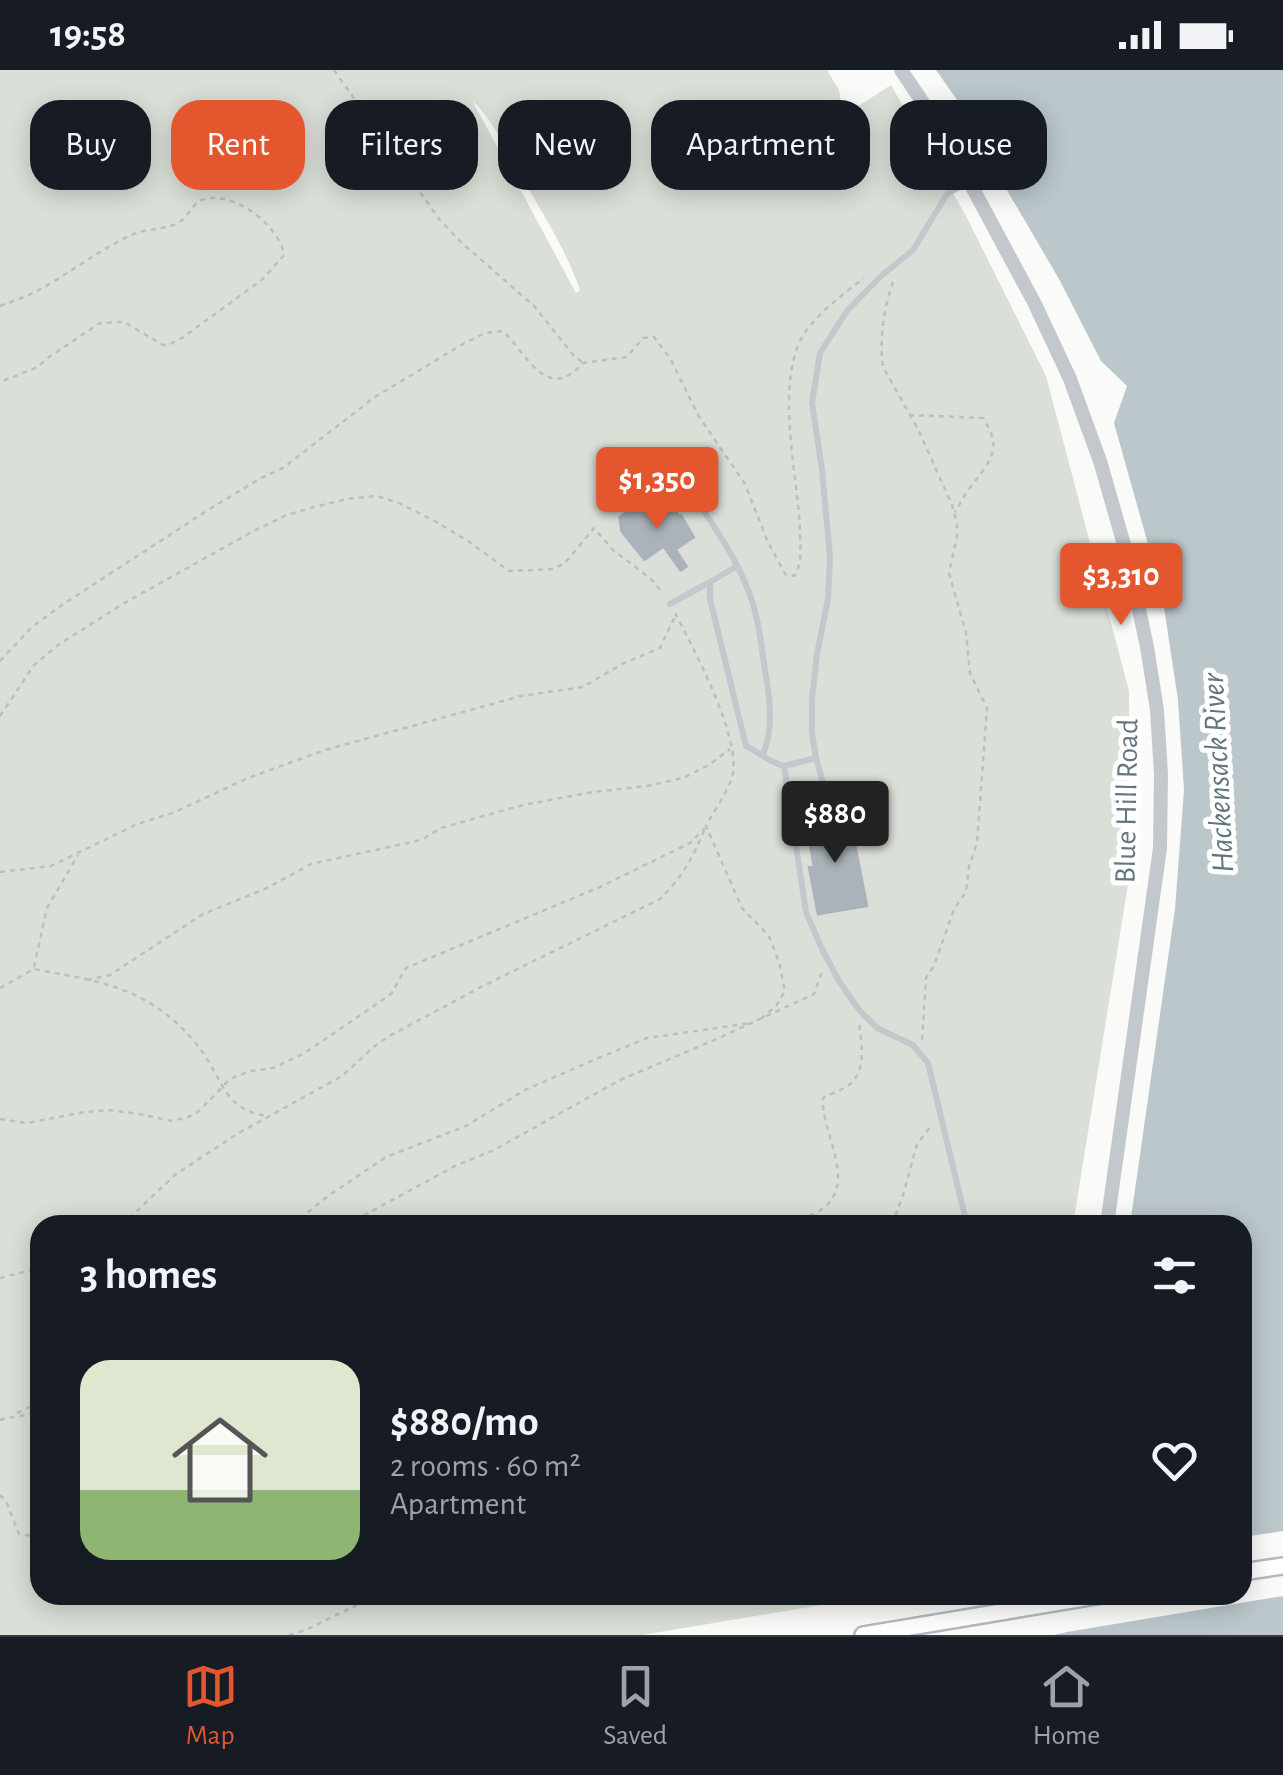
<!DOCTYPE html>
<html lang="en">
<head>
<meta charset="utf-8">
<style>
  body { margin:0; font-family:"Alegreya Sans",sans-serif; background:#20242c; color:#f1f3f6; height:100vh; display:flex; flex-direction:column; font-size:38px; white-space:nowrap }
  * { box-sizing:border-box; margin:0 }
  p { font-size:32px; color:#9ea1a6 }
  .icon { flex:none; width:55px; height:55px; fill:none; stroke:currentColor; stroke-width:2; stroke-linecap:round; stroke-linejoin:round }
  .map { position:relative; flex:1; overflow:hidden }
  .details { position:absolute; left:30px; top:1145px; width:1222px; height:390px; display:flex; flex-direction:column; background:#171b24; border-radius:30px; box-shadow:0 5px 25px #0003 }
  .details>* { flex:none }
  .banner { position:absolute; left:30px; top:30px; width:1225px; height:90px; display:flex; gap:20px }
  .price { position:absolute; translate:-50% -85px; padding:0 22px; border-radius:10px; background:#e4572e; color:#fff; font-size:32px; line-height:65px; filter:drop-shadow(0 2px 5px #0008) }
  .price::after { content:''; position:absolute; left:50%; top:60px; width:30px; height:22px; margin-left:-15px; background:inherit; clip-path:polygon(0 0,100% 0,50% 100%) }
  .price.current { background:#222; color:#fff }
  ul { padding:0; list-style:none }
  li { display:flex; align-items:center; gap:30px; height:250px; padding:0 50px }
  li span { display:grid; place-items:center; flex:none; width:280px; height:200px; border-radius:30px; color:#555 }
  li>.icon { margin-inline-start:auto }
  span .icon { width:120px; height:120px; fill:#fffc; stroke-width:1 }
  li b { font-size:42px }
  h2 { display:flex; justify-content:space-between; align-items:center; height:120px; padding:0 50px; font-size:42px }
  .tag { padding:0 35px; border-radius:30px; background:#171b24; box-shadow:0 5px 25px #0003; font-size:35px; line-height:90px }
  .tag.current { background:#e4572e; color:#fff }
  .status { display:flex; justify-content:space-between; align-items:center; height:70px; padding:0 50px; background:#171b24; direction:ltr }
  .status svg { height:28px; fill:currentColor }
  .tabs { display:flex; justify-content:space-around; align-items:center; height:140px; border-top:2px solid #363941; background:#171b24; font-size:28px; color:#9ea1a6 }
  .tabs a { display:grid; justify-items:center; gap:5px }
  .tabs .current { color:#e4572e }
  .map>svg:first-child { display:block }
  .green { fill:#dadfd7; fill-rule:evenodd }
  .water { fill:#bbc7cb }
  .building { fill:#aab3b9; stroke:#dcdcda; stroke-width:2.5 }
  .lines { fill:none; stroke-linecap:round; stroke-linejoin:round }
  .secondary-casing { stroke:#b3babf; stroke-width:20 }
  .path { stroke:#bbbfc2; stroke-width:2.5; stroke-dasharray:5 5; stroke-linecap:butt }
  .service { stroke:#c3c8cc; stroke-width:6 }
  .tertiary { stroke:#c3c8cc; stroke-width:14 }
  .secondary { stroke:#fff; stroke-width:15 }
  .labels { text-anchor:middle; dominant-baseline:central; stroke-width:10; stroke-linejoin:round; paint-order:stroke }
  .street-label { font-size:30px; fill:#657683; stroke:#fff }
  .water-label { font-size:32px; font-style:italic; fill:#60757c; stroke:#fff }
</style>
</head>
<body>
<div class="status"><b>19:58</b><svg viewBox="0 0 49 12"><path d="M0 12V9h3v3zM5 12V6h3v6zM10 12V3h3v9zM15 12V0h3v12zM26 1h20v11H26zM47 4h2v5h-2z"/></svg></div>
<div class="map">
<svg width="1283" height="1565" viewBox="0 0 1283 1565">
  <rect width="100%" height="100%" fill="#fafaf8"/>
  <path class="green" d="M0,0H827L839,20L843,46L891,15L966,146L1046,306L1129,621L1130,802L1073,1155H40V1525H881L642,1565H0ZM472,30C494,52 508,82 523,109C544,146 566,180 580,220L576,223Z"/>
  <path class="water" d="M936,0H1283V1461L1243,1467L1242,1155H1130L1175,839L1184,720L1178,630L1162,524L1114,353L1127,316L1101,291L1059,209L1001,110L974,54Z
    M1283,1526V1565H1054L1067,1562Z"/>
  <path class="building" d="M668,426L680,443L682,442L697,468L679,480L690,497L680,504L663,480L644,493L619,462L617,446L641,429L649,440Z
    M823,740L825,752L852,746L870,838L816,847L806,795H811L804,754L810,753L808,743Z"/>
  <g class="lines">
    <defs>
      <path id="secondary" d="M1242,1502L1283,1496
        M863,1565L1102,1525"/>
    </defs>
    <use href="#secondary" class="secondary-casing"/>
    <path class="path" d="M334,0L439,149L462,173L534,236L574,286L582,292
      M893,212C884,238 879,270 883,297L918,359L952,435L957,454V466L949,503L966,563L970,603L987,638L977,773L969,797L966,822L954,839L934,896L926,908L922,971
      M0,236C10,232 20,229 29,225C66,207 98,179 136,163C149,158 169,160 181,151C189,145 192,134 202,130C233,119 280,156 284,185L263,209L182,268L170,274L163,275L124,252L100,253L46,289L38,297L0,312
      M909,345L983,348C1003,378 991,390 973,414C966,422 961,432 955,442
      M675,543C693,578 743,670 732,707C728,722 713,742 706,756L742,838L769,866L779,892L785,921L776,936L762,948
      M0,591L32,557L62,535L208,440L261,408L283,398L375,327L463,274L485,263L503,261C527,284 547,334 583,293L627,287L643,268L654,267L671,290L698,345L745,414L767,470L785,504L794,506C803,494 800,476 800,461C798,406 773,308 806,261C822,240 843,224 864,208
      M0,646L34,595L58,575L121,535L250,463L284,446L314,437L347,429L377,426L399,433L433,450L468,471L509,501L553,499L565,493L594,458L613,480L651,509L663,524
      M0,802L51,796L135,755L175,742L248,708L325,680L521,626L583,617L622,594L660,578L675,546
      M34,897L47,838L78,785
      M87,910L110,905L203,844L265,819L311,794L421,770L441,758L523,735L593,722L647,716L683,708L709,695L730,679
      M0,918L34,899C75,907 117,912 153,935C172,947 190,964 203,983C224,1013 225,1039 266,1046
      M0,1049L27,1053L85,1042L108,1040L140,1044L171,1051L188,1047L199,1041L230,1009L250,1001L273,998L303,984L349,953L391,924L406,898L600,817L690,773L705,758
      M122,1155L176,1104L237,1064L342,1006L376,975L391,965L481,917L660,829C683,806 693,788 705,758
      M292,1155L328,1126L386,1087L466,1056L525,1020L589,992L647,968L751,953
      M346,1155L455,1096L494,1080L620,1010L719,968L814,924L822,902
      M781,1155C792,1150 810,1147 819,1141C861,1115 820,1063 823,1028C830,1024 839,1021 846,1017C867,1005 862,974 859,954
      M892,1155L904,1122L917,1074L931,1056
      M0,1208L40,1198
      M17,1343L40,1332
      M0,1350C14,1345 27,1347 40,1341
      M0,1425L6,1431L19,1464L33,1466L40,1463
      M289,1565L306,1560L377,1525"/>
    <path class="service" d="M675,397C699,436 730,475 747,517C758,543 761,573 765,600C770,628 774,658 763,684
      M737,496L710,512V529L746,676C760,683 769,692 784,696
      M670,534L710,512
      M816,688L784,696L806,842L822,879L839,911L859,940L877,958L913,975L928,993L967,1155
      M831,741L816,688L812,663V628L817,584L828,529L830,487L822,400L812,333L820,283L847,241L880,207L913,180L947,124L968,112"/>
    <path class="tertiary" d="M901,0L938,55L971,115L1035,234L1070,309L1100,391L1129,492L1147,577L1157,640L1161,704L1160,778L1107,1155"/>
    <use href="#secondary" class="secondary"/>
  </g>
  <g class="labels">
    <g class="street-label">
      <text transform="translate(1127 731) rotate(-89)">Blue Hill Road</text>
    </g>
    <g class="water-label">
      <text transform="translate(1218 703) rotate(-93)">Hackensack River</text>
    </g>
  </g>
</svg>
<b class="price" style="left:657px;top:462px">$1,350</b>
<b class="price" style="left:1121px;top:558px">$3,310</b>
<b class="price current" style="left:835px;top:796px">$880</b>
<div class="banner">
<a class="tag">Buy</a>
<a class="tag current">Rent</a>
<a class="tag">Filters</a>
<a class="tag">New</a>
<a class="tag">Apartment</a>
<a class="tag">House</a>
</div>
<section class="details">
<h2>3 homes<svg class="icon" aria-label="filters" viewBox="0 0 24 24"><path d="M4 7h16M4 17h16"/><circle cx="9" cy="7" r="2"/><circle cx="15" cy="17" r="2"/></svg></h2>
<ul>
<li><span style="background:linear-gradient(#dfe7d0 65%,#8fb573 0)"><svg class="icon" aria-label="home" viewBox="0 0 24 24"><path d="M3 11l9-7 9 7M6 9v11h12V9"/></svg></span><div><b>$880/mo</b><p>2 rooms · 60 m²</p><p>Apartment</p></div><svg class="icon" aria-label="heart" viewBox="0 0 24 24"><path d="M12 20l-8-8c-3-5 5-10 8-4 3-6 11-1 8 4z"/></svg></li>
</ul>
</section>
</div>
<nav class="tabs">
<a class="current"><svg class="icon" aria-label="map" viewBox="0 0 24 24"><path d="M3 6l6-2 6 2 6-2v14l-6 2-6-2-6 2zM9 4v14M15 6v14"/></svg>Map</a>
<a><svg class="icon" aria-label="saved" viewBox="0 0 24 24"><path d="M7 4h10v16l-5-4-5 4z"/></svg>Saved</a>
<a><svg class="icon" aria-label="home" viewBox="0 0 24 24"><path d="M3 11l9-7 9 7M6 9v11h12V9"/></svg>Home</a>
</nav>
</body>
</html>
